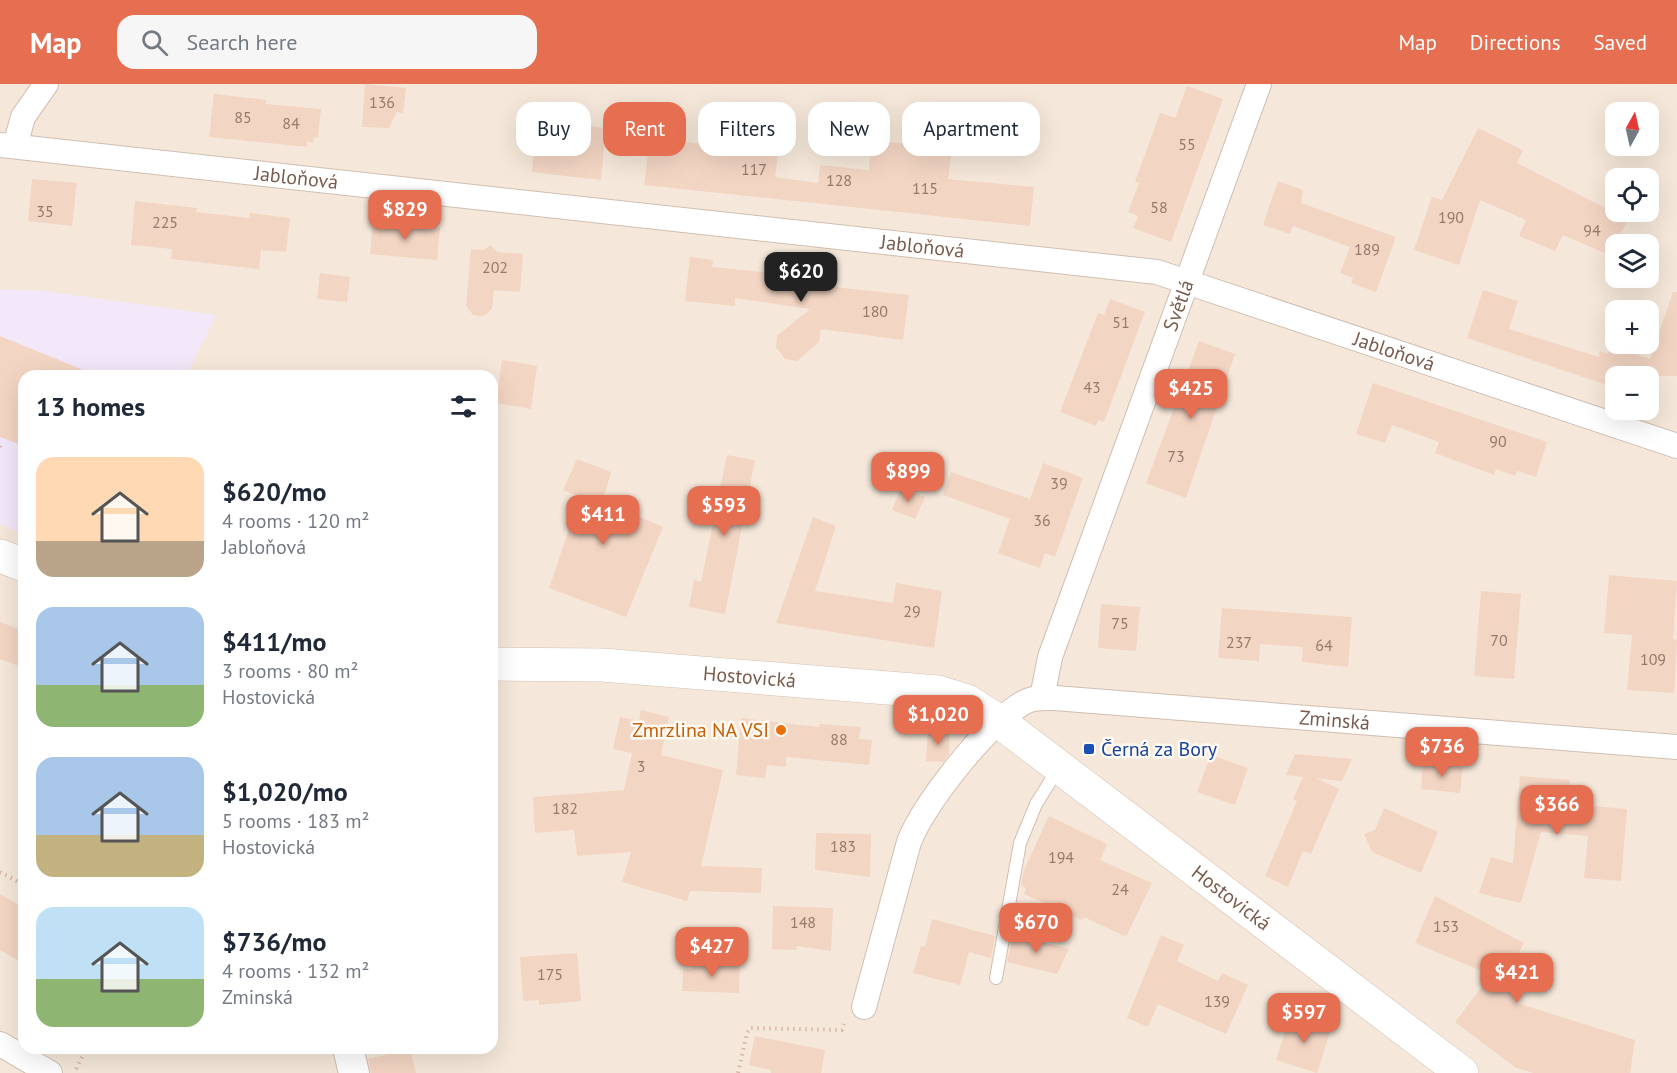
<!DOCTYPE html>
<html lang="en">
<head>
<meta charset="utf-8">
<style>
  body { margin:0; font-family:"PT Sans",sans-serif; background:#f6f6f7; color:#1f2937; height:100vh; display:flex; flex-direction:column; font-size:22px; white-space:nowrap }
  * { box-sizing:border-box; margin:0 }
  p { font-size:20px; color:#747a83 }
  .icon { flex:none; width:33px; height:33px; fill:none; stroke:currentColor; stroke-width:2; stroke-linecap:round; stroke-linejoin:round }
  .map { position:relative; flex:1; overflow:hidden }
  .sheet { position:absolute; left:18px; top:286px; width:480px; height:684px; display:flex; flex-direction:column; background:#fff; border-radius:18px; box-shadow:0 6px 24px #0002 }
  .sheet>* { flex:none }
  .guide { position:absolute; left:516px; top:18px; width:570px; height:54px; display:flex; gap:12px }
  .needle { width:39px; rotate:8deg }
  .buttons { position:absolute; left:1605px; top:18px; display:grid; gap:12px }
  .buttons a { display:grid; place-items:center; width:54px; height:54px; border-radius:12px; background:#fff; box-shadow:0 6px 24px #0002; font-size:30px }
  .price { position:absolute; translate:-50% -51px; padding:0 14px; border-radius:12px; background:#e76f51; color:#fff; font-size:20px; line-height:39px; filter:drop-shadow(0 2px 3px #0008) }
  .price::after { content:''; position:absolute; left:50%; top:36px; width:18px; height:14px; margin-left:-9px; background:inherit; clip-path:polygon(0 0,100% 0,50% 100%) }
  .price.on { background:#222; color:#fff }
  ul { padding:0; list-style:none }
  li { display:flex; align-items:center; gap:18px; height:150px; padding:0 18px }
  li span { display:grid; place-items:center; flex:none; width:168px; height:120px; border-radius:18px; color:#555 }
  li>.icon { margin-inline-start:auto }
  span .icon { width:72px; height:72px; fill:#fffc; stroke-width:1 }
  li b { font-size:26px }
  h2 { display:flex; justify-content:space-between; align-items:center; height:72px; padding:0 18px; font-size:26px }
  .pill { padding:0 21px; border-radius:18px; background:#fff; box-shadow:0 6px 24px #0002; font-size:21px; line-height:54px }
  .pill.on { background:#e76f51; color:#fff }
  header { display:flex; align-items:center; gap:36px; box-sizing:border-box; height:84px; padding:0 30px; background:#e76f51; color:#fff }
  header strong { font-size:28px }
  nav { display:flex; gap:33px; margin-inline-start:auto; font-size:21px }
  .search { width:420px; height:54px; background:#f6f6f7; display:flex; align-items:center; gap:15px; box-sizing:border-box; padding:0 21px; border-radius:18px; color:#747a83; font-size:22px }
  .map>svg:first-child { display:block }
  .residential { fill:#f5e8da; fill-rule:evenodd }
  .education { fill:#f3e8fa }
  .building { fill:#f3d5c3 }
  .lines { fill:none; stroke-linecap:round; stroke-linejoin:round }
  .service-casing { stroke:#d1beb0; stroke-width:14 }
  .minor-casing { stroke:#d1beb0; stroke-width:26 }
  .tertiary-casing { stroke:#d1beb0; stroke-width:32 }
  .secondary-casing { stroke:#d6c0b0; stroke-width:34 }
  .path { stroke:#d9b8a5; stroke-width:4; stroke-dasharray:1.5 4.5; stroke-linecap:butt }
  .service { stroke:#fff; stroke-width:12 }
  .minor { stroke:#fff; stroke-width:24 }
  .tertiary { stroke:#fff; stroke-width:30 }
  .secondary { stroke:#fff; stroke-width:33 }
  .food-dot { fill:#e8710a; stroke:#fffaf3; stroke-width:2 }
  .transit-dot { fill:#1a4fb4; stroke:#fffaf3; stroke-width:2 }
  .labels { text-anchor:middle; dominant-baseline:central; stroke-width:5; stroke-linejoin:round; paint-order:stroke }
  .number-label { font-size:16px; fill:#987a6a }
  .street-label { font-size:20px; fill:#7a5c4d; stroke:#fffaf3 }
  .food-label { font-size:20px; fill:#c56008; stroke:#fffaf3; text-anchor:end }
  .transit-label { font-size:20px; fill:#164399; stroke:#fffaf3; text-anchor:start }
</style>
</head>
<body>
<header>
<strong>Map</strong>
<div class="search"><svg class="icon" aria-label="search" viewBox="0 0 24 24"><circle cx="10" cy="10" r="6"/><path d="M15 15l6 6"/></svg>Search here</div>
<nav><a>Map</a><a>Directions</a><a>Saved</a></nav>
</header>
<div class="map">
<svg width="1677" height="989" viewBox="0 0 1677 989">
  <rect width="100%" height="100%" fill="#fdf6ec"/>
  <path class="residential" d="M0,0H1677V989H0ZM1616,28H1648V62H1616ZM1616,94H1648V128H1616ZM1616,160H1648V194H1616ZM1616,226H1648V260H1616ZM24,292H492V964H24ZM1616,292H1648V326H1616Z"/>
  <path class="education" d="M0,205L44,207L216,231L186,292H24V450L0,440Z"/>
  <path class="building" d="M365,0L406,4L403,29L397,28L389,44L362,43Z
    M1187,2L1223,15L1171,158L1133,144L1138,132L1128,128L1139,99L1135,98L1160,29L1175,34Z
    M214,10L266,16V20L321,25L318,54L314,53L313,59L307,57V63L209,53Z
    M576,40L604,44L605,53L601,96L532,88L534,62L560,64L561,49L575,50Z
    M1478,44L1523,66L1517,79L1613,128H1632L1609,171L1563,151L1555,167L1519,152L1526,136L1480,116L1459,181L1414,166L1432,113L1442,116Z
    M650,53L778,70L775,93L818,99L820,81L869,86L871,56L952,65L948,95L1034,103L1030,142L644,101Z
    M32,95L77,99L72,142L28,137Z
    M1278,97L1303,106L1301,119L1396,153L1376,208L1351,199L1353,194L1340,189L1350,163L1293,142L1290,150L1263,141Z
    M135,117L197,124L196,128L249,134L250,129L290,134L286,168L261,166L259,185L171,175L172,165L131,161Z
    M373,137L440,144L437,176L370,170Z
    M491,161L497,168L523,170L520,208L494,206L492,225L484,232L473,231L466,222L471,165L484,166Z
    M690,173L713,176L712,183L771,189L772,182L827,189L825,202L909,211L903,256L821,245L819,258L797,277L785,275L776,263L777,252L810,225L735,214V222L685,217Z
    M320,189L350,193L347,218L317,215Z
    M1483,206L1518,217L1509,245L1599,273L1600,267L1608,270L1610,262L1650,275L1673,208H1677V292H1616V304L1467,254Z
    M1110,215L1145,228L1104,338L1098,336L1096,342L1060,328L1098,229L1104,231Z
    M0,252L98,292H24V362L0,353Z
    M1199,257L1235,270L1186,414L1146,399Z
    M502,276L537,282L531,325L496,319Z
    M1373,299L1547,358L1536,393L1517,387L1515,392L1496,385L1494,391L1435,369L1439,358L1392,341L1385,359L1356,350Z
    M727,371L755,376L725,530L689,523L694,496L701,498Z
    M577,375L611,388L603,417L663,443L626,533L549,504L580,413L563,406Z
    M1043,379L1083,394L1055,473L1045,469L1040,484L998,469L1010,435L943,411L951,388L1030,415Z
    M901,404L925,413L915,435L892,426Z
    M813,433L836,442L815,507L893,519L896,499L942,507L934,564L776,539Z
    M1609,491L1677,497L1673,555L1677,556L1674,609L1627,606L1632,551L1604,549Z
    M1481,507L1521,510L1514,595L1474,592Z
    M1101,520L1140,523L1136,567L1098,564Z
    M1222,524L1352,533L1348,583L1302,578L1303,563L1260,560L1259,577L1218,574Z
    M0,538L24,547V584L0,575Z
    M641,626L669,633L661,671L723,686L701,782L762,784L761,809L690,807L687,817L622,798L631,768L577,772L574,746L535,749L533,713L624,706L632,669L613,665L620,633L639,637Z
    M741,634L819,643L820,640L861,643L859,655L872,656L869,681L786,673V683L767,681L765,694L736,691Z
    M928,647L950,648L949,671L943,678L926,677Z
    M1295,670L1352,675L1342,697L1316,694L1339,705L1311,770L1303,767L1288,803L1265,792L1297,717L1293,715L1303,693L1286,691Z
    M1211,671L1248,684L1235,721L1197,708Z
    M1423,679L1463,683L1460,709L1421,705Z
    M1520,692L1570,696L1568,720L1627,725L1621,797L1584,794L1588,752L1541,748L1521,819L1479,809L1491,773L1513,779Z
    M1384,724L1438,748L1421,789L1372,768L1364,750L1375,746Z
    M1049,732L1107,760L1100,776L1152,799L1126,853L1084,833L1082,836L1024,810L1026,804L1021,801L1024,786Z
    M816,749L871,750L870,793L815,786Z
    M0,810L24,824V880L0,866Z
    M1435,812L1524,859L1506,893L1523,898L1517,919L1635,956L1630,989H1534L1516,984L1455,938L1491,891L1415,859Z
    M773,822L833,824L831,867L797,862L796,866L772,865Z
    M932,835L995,852L991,874L969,868L960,901L913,889L921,862L925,863Z
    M1013,850L1069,865L1057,890L1007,878Z
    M1161,851L1184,861L1177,877L1218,897L1222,889L1248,901L1226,950L1158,920L1148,943L1127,934Z
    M577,869L581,917L539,921V916L523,917L520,873Z
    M693,877L740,879L739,909L682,907L683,885H693Z
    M1290,932L1331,945L1317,989L1276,976Z
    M755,952L825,966L821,989H771V986L749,981Z
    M410,965L416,989H371L368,975Z"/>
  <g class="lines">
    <defs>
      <path id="service" d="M996,894L1020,759L1036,720L1058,685"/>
      <g id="minor">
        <path id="s1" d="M0,61L1157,188L1677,362"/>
        <path d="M15,62L23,33L46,0"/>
        <path id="s2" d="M1042,614L1050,573L1259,0"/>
        <path id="s3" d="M864,923L909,758C923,720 991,634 1027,617C1035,613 1045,614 1055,614L1677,663"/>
        <path d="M0,960L50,989"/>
      </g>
      <path id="tertiary" d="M348,964L354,989"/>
      <g id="secondary">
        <path d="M0,472L24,481"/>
        <path id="s4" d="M492,580L602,581L938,608L967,617L1000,638L1462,989"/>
      </g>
    </defs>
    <use href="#service" class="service-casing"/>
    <use href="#minor" class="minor-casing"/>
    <use href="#tertiary" class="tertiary-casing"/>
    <use href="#secondary" class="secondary-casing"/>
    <path class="path" d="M0,363L2,358
      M0,788L24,801
      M76,985L87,964
      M738,989L747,949L750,944L842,946L844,940"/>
    <use href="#service" class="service"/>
    <use href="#minor" class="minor"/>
    <use href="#tertiary" class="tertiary"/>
    <use href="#secondary" class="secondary"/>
  </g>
  <circle class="food-dot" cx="781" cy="646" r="6"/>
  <rect class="transit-dot" x="1083" y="659" width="12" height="12" rx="3"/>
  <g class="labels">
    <g class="number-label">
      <text x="382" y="18">136</text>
      <text x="243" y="33">85</text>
      <text x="291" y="39">84</text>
      <text x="1187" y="60">55</text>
      <text x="754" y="85">117</text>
      <text x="839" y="96">128</text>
      <text x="925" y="104">115</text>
      <text x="1159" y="123">58</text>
      <text x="45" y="127">35</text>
      <text x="1451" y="133">190</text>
      <text x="165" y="138">225</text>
      <text x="1592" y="146">94</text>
      <text x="1367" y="165">189</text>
      <text x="495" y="183">202</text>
      <text x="875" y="227">180</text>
      <text x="1121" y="238">51</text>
      <text x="1092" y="303">43</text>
      <text x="1498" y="357">90</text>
      <text x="1176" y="372">73</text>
      <text x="1059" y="399">39</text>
      <text x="1042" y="436">36</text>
      <text x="912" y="527">29</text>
      <text x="1120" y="539">75</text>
      <text x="1499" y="556">70</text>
      <text x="1239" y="558">237</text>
      <text x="1324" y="561">64</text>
      <text x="1653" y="575">109</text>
      <text x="839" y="655">88</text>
      <text x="641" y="682">3</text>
      <text x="565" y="724">182</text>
      <text x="843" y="762">183</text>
      <text x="1061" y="773">194</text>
      <text x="1120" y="805">24</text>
      <text x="803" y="838">148</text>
      <text x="1446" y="842">153</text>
      <text x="550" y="890">175</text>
      <text x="1217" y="917">139</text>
    </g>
    <g class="street-label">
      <text stroke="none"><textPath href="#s1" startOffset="298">Jabloňová</textPath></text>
      <text stroke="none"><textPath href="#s1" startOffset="928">Jabloňová</textPath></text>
      <text stroke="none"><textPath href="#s2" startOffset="416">Světlá</textPath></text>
      <text stroke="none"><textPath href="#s1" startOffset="1414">Jabloňová</textPath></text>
      <text stroke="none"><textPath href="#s4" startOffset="258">Hostovická</textPath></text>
      <text stroke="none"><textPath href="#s3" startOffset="666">Zminská</textPath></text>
      <text stroke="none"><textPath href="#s4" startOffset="807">Hostovická</textPath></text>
    </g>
    <g class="food-label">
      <text x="769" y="646">Zmrzlina NA VSI</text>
    </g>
    <g class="transit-label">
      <text x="1101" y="665">Černá za Bory</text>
    </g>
  </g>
</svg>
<div class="buttons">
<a><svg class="needle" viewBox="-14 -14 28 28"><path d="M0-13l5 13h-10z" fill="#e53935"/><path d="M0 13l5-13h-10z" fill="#747a83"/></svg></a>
<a><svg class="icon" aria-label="locate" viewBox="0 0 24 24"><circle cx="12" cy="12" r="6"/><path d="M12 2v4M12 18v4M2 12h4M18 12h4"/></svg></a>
<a><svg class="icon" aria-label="layers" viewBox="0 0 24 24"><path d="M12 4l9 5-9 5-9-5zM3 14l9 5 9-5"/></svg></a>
<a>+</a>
<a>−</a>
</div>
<b class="price" style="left:405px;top:157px">$829</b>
<b class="price on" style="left:801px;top:219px">$620</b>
<b class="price" style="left:1191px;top:336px">$425</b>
<b class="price" style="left:908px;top:419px">$899</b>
<b class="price" style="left:724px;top:453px">$593</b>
<b class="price" style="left:603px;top:462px">$411</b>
<b class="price" style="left:938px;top:662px">$1,020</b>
<b class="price" style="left:1442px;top:694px">$736</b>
<b class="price" style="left:1557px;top:752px">$366</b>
<b class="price" style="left:1036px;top:870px">$670</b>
<b class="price" style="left:712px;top:894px">$427</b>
<b class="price" style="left:1517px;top:920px">$421</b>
<b class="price" style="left:1304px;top:960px">$597</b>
<div class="guide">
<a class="pill">Buy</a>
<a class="pill on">Rent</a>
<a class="pill">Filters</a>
<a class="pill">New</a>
<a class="pill">Apartment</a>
</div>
<section class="sheet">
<h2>13 homes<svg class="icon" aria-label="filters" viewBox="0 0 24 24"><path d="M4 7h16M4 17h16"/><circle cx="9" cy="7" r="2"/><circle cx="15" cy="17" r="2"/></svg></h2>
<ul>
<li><span style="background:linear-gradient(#ffd9b3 70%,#b9a48a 0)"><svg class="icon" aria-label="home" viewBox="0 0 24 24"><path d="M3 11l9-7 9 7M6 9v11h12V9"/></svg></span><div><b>$620/mo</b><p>4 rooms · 120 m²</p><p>Jabloňová</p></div></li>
<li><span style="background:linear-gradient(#a9c7e8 65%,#8fb573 0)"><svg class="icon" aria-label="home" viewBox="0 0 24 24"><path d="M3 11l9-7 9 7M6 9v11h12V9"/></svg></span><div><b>$411/mo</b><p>3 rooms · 80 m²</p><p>Hostovická</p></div></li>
<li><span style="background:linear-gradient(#a9c7e8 65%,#c2b280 0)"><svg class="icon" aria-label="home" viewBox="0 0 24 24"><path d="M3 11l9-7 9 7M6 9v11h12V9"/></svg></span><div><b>$1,020/mo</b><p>5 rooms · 183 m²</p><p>Hostovická</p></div></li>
<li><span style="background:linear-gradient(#bfe0f5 60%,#8fb573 0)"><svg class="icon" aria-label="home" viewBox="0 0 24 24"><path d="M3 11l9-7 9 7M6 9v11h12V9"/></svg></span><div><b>$736/mo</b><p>4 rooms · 132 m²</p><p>Zminská</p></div></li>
</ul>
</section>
</div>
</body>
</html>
